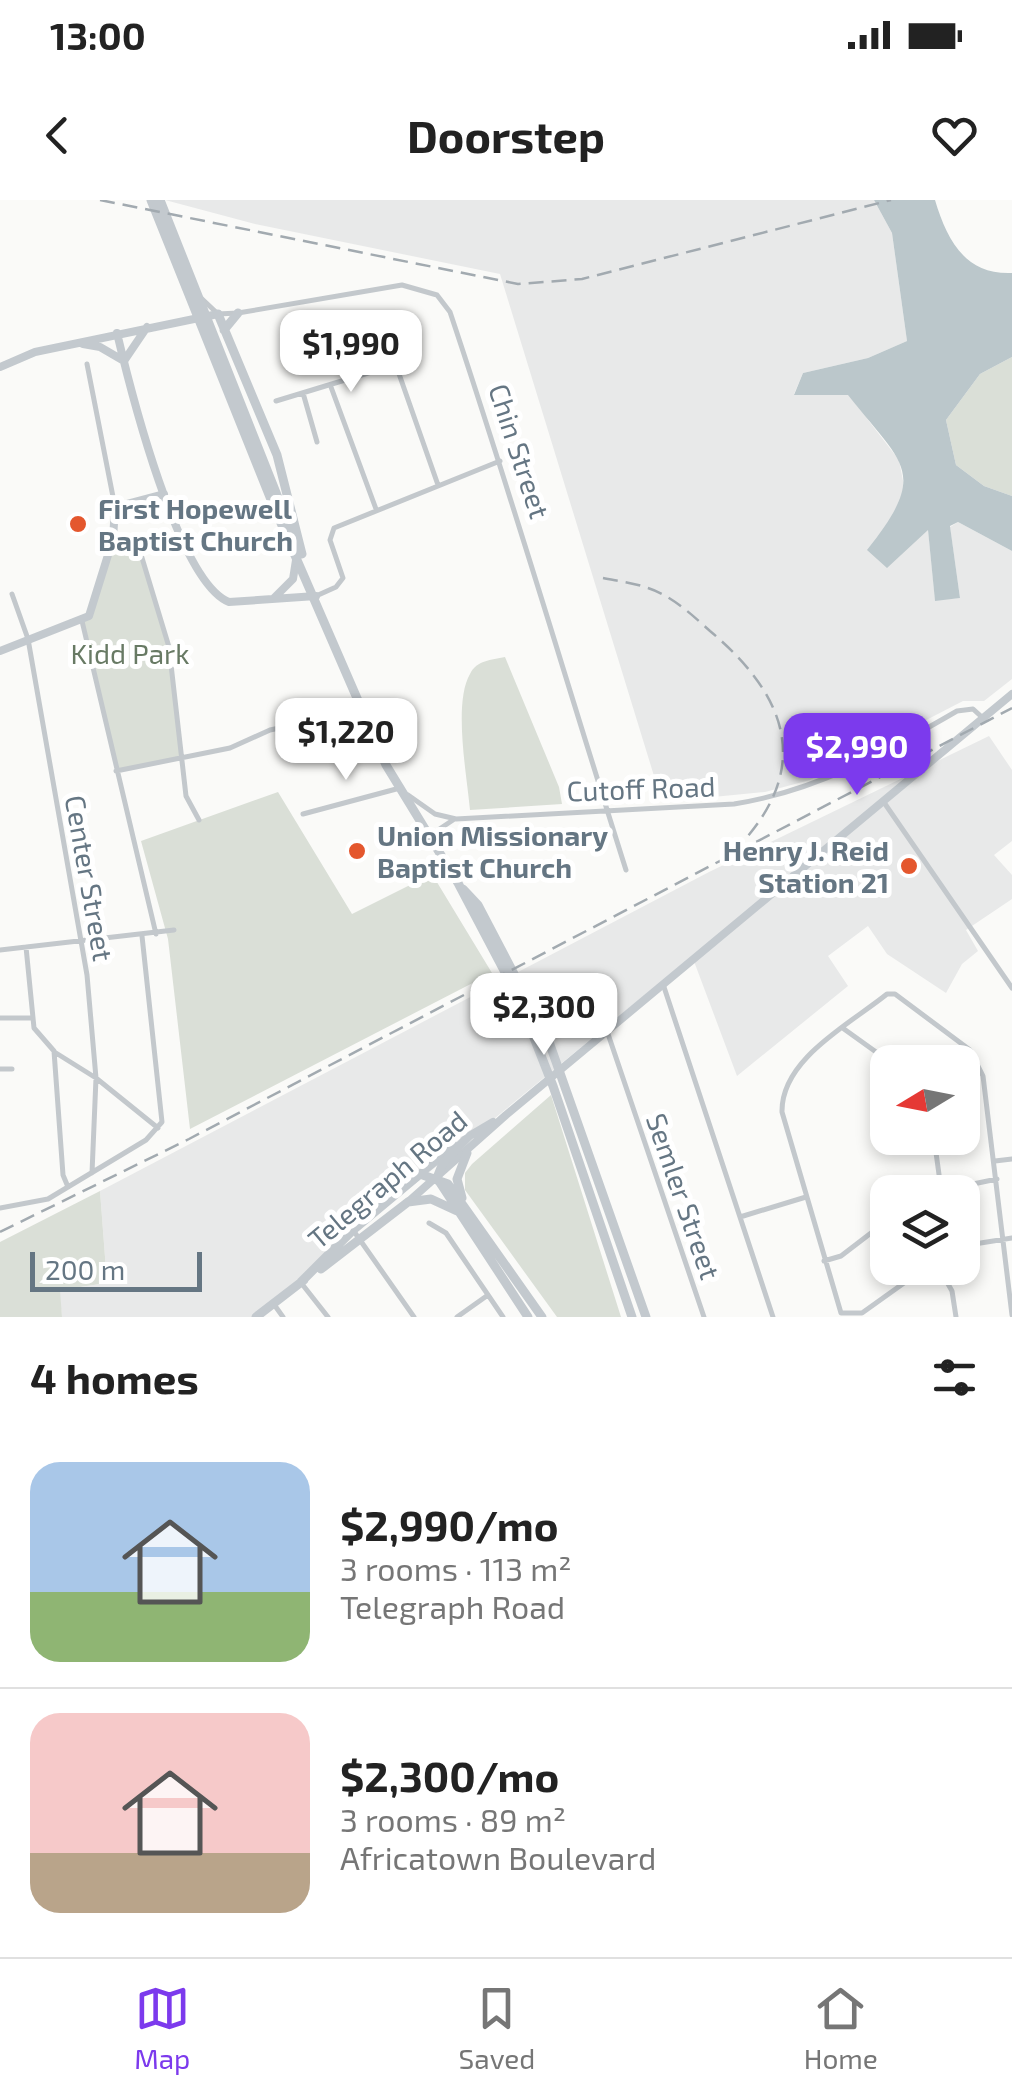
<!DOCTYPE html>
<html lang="en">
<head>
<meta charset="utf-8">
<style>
  body { margin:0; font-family:"Exo 2",sans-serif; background:#f6f6f6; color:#222; height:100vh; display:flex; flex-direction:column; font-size:38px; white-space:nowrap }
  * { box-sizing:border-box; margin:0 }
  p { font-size:32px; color:#767676 }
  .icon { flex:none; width:55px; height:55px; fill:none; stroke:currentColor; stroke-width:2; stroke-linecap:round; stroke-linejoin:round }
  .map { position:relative; height:1117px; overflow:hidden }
  .sheet { display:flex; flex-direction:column; background:#fff; flex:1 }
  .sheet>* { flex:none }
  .needle { width:65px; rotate:260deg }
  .tools { position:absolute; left:870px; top:845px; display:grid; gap:20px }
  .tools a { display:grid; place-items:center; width:110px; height:110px; border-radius:20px; background:#fff; box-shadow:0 5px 15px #0003; font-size:50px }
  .scale { position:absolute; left:30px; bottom:25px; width:172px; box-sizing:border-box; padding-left:10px; border:5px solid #657683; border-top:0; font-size:28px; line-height:35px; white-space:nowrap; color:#657683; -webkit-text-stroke:8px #fff; paint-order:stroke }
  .price { position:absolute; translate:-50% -85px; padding:0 22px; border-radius:20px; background:#fff; color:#222; font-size:32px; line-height:65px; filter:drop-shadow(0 2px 5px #0008) }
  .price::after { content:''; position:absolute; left:50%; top:60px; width:30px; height:22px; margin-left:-15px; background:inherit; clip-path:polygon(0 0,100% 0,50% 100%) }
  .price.on { background:#7c3aed; color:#fff }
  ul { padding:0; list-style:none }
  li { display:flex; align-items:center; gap:30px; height:250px; padding:0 30px }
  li+li { border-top:2px solid #e0e0e0 }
  li span { display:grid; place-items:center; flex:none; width:280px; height:200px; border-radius:30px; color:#555 }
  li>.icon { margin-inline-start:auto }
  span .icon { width:120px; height:120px; fill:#fffc; stroke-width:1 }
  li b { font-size:42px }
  h2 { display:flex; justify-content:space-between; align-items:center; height:120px; padding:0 30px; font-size:42px }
  .status { display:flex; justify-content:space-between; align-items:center; height:70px; padding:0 50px; background:#fff; direction:ltr }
  .status svg { height:28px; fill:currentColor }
  header { display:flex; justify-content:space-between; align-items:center; height:130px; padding:0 30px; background:#fff; font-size:45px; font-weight:700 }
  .tabs { display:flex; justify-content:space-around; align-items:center; height:140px; border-top:2px solid #e0e0e0; background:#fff; font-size:28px; color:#767676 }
  .tabs a { display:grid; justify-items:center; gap:5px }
  .tabs .on { color:#7c3aed }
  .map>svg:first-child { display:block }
  .built { fill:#e8e9e9 }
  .green { fill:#dadfd7 }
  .water { fill:#bbc7cb }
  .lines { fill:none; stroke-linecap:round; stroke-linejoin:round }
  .street { stroke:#c3c8cc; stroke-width:5 }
  .secondary { stroke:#c3c9ce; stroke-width:8 }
  .primary { stroke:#c3c9ce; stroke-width:9 }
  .rail { stroke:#a2aab0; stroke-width:2.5; stroke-dasharray:15 8; stroke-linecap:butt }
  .poi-dot { fill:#e4572e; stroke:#fff; stroke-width:4 }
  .labels { text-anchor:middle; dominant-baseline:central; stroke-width:10; stroke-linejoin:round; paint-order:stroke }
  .street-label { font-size:28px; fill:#657683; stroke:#fff }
  .poi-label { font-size:28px; font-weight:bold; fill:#657683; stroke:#fff; text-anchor:start }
  .park-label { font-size:28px; fill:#687a64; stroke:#fff }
</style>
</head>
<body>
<div class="status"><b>13:00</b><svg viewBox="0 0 49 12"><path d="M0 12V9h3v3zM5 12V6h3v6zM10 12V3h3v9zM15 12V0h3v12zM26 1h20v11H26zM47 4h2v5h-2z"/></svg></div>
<header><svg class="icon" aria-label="back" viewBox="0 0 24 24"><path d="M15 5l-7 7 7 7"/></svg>Doorstep<svg class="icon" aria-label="heart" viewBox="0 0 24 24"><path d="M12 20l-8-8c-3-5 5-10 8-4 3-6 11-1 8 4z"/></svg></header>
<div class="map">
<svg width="1012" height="1117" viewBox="0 0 1012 1117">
  <rect width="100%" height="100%" fill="#fafaf8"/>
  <path class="built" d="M165,0H874L892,33L907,141L868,158L803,173L794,194H848L899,260L905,291L899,310L868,350L887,367L928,329L935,400L960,398L950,327L958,322L1012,351V479L984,501H963L810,580L765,592L662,602L500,74L255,24Z
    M989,536L1012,570V641L994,655L1012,675V699L966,730L978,751L962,764L946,793L887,754L868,726L828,756L848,786L737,876L692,756L253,1117H62L59,1090L107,1083L100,991L709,672Z"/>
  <path class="green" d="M1012,157V296L984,286L956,265L946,220L980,174Z
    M113,339L135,342L169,447L181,557L116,571L82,421L89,416Z
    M505,457L559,587L562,604L470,610C467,576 453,503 470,474C477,460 491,460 505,457Z
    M278,592L352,714L432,674L492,773L190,929L168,739L141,641Z
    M551,895L621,1117H557L465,990V973L472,964Z
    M100,991L107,1083L60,1090L62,1117H0V1042Z"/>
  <path class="water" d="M874,0H935C947,40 965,75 1012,73V157L980,174L946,220L956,265L984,286L1012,296V351L958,322L950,326L960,398L935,401L928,330L887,368L867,350C930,271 903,265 848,195H794L803,173L868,158L907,141L892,33Z"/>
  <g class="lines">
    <path class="street" d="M201,98L218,114L238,113L402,85L437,95L450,112C512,297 567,484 626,670
      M87,164L115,307
      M331,187L376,309
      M303,193L317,242
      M276,201L391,166L398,171L438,285
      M113,339L135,342L139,348L169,447L186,596L199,620
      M12,394L28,439L87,775L96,878L92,973
      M316,396L336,387L343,378L330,340L334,328L500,261
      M82,421L156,734
      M116,571L230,548L270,530L361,511
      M408,595L435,614L456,619L734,604C816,591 885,553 957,511L973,509L984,519
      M883,601L1012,788
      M303,614L400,588
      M429,636L453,620
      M26,747L34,828L54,851L63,975L68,987
      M0,750L174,730
      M663,784L773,1117
      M0,818H33
      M844,829L890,862
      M607,831L704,1117
      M56,853L96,878L158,928
      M0,869H12
      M934,938L941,989
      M995,961L1012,959
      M935,992L997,979
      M0,1008L48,999L146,940L162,922L142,736
      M740,1017L806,997
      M429,1023L446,1033L503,1117
      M353,1030L414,1117
      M962,1046L1012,1038
      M824,1061L841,1056L888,1020
      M925,1068L862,1113H841L782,912C781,859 850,824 887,794H895L970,850L983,876L1012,1115
      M939,1068L952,1091L956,1117
      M302,1084L328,1117
      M273,1103L283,1117
      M457,1117L488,1095"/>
    <path class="secondary" d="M117,133C130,188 178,382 229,402L316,396
      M83,144L100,147L124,161L147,127
      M0,167L35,152L218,114
      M274,398L293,379L296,360
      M0,451L89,416L113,339L115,307L164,294
      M466,938L493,922
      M420,974L455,946
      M408,1002L506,915L1012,494"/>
    <path class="primary" d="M151,0L274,307L386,565L458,683L518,797L553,886L632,1117
      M160,0L292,333
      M218,114L277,255L302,354
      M224,130L238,113
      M463,689L478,705L548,839L646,1117
      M468,937L443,963L437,978L528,1117
      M462,998L457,979L467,953
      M321,1069L408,1002L431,999L457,1011
      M301,1082L353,1030L420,974L448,984L542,1117
      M256,1117L304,1080"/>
    <path class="rail" d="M100,0L518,84L582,79L891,0
      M603,378C618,381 634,383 648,388C672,396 691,414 710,431C785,494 814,565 740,645
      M0,1032L189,939L1012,508"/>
  </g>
  <g class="poi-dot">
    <circle cx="78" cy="324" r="10"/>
    <circle cx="357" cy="651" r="10"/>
    <circle cx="909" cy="666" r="10"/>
  </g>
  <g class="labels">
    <g class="street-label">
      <text transform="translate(520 251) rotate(72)">Chin Street</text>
      <text transform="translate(641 588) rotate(-2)">Cutoff Road</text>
      <text transform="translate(90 678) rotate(80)">Center Street</text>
      <text transform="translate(387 979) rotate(-40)">Telegraph Road</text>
      <text transform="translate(684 996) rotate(71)">Semler Street</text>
    </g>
    <g class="poi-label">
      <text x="98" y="308">First Hopewell<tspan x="98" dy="32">Baptist Church</tspan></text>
      <text x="377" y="635">Union Missionary<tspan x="377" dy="32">Baptist Church</tspan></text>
      <text x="889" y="650" text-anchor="end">Henry J. Reid<tspan x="889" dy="32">Station 21</tspan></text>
    </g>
    <g class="park-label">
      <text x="130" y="453">Kidd Park</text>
    </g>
  </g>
</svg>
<div class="tools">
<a><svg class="needle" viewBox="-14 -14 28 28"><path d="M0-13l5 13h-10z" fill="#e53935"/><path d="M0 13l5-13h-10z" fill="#767676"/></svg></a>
<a><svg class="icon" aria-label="layers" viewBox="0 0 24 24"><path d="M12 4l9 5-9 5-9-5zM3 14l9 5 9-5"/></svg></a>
</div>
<div class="scale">200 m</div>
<b class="price" style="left:351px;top:195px">$1,990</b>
<b class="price" style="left:346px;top:583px">$1,220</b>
<b class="price on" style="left:857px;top:598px">$2,990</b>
<b class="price" style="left:544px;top:858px">$2,300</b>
</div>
<section class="sheet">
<h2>4 homes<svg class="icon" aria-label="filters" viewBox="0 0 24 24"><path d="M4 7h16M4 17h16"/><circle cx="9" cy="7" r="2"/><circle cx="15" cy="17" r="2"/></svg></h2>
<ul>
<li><span style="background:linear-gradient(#a9c7e8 65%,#8fb573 0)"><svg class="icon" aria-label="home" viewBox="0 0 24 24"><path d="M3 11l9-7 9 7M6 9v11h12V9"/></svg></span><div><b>$2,990/mo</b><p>3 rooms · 113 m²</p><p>Telegraph Road</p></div></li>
<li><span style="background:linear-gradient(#f6c9c9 70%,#b9a48a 0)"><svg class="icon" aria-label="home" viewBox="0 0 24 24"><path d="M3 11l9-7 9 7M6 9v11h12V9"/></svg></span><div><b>$2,300/mo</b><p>3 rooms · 89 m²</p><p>Africatown Boulevard</p></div></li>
</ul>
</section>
<nav class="tabs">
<a class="on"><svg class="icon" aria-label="map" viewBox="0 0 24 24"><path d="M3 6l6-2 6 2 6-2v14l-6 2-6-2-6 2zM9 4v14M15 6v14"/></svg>Map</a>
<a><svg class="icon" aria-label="saved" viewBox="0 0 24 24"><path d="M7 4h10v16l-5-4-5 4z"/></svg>Saved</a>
<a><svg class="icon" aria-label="home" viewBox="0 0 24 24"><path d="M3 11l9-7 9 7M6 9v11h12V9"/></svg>Home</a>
</nav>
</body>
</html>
